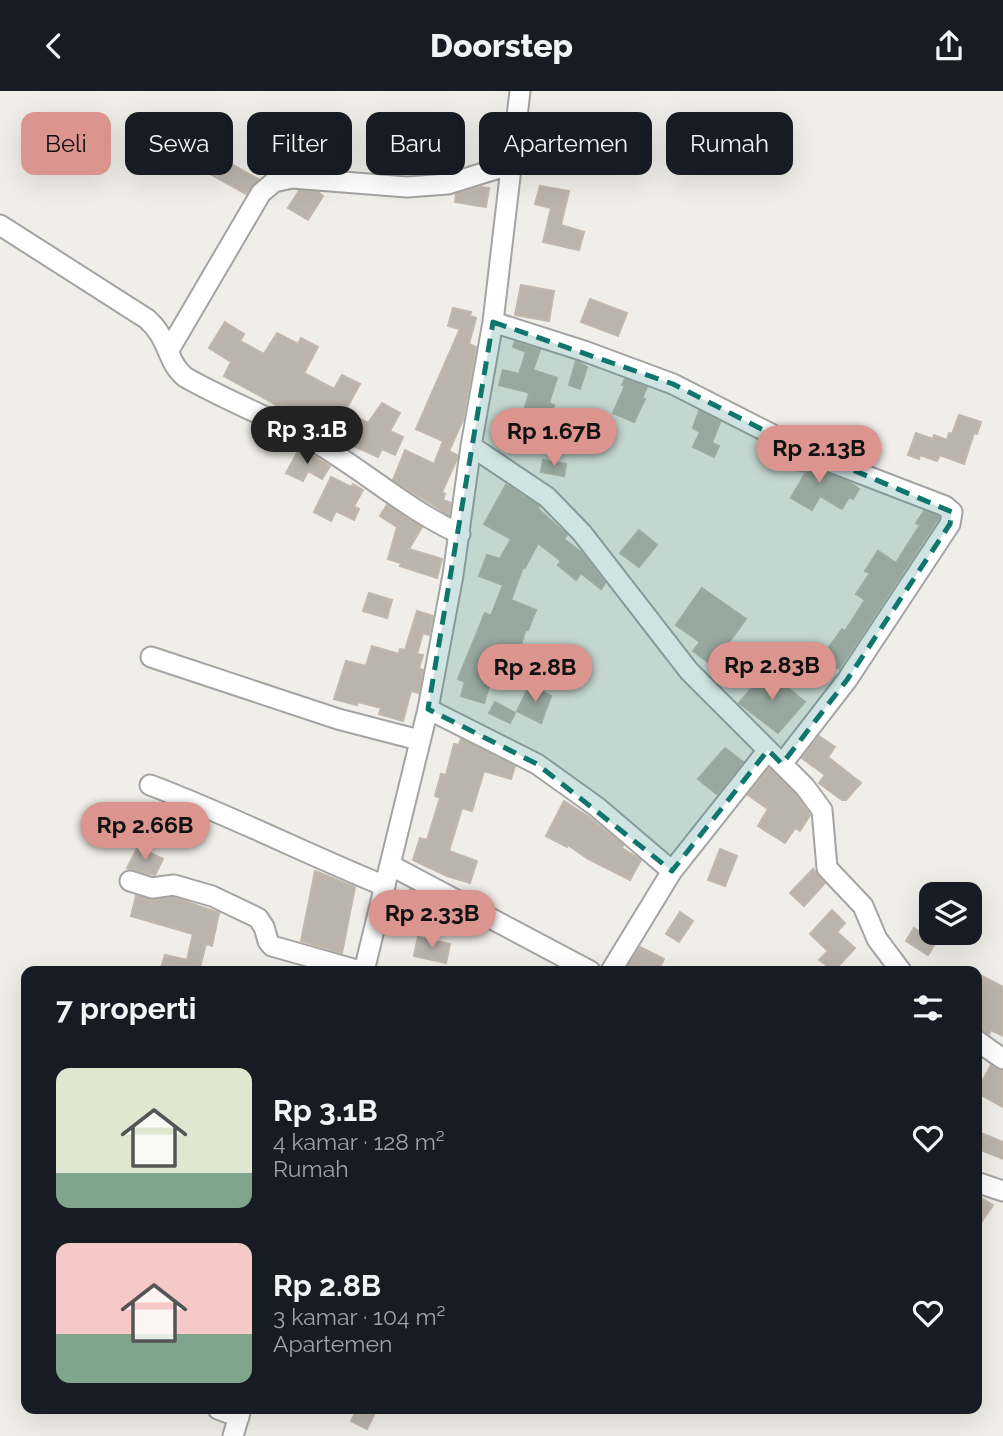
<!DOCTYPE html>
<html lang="id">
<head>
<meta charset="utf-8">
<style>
  body { margin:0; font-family:Raleway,sans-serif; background:#242831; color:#f1f3f6; height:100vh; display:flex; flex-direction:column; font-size:26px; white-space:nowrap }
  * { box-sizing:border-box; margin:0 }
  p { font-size:23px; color:#9ea1a6 }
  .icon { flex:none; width:38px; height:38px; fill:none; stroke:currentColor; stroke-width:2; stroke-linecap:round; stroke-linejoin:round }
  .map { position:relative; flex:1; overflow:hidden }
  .panel { position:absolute; left:21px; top:875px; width:961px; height:448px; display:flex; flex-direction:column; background:#171b24; border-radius:14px; box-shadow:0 7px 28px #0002 }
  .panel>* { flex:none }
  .banner { position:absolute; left:21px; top:21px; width:962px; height:63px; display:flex; gap:14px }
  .controls { position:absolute; left:919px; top:791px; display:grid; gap:14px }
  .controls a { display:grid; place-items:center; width:63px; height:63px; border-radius:14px; background:#171b24; box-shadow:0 7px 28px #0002; font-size:35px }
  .price { position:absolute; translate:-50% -60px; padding:0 16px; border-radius:24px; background:#dc948e; color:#111; font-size:23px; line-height:46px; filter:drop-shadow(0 2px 4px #0008) }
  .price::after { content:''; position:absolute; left:50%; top:42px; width:21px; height:16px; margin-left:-10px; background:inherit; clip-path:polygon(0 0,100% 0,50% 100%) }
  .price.active { background:#222; color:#fff }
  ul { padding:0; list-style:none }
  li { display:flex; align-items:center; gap:21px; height:175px; padding:0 35px }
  li span { display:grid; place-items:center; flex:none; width:196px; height:140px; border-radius:14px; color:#555 }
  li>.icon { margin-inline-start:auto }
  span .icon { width:84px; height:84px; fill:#fffc; stroke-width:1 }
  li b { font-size:30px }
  h2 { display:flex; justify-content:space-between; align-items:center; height:84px; padding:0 35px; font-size:30px }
  .chip { padding:0 24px; border-radius:14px; background:#171b24; box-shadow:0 7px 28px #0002; font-size:24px; line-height:63px }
  .chip.active { background:#dc948e; color:#111 }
  header { display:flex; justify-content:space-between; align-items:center; height:91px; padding:0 35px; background:#171b24; font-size:32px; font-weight:800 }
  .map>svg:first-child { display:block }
  .building { fill:#bab4ad; stroke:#c1b7ab; stroke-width:2 }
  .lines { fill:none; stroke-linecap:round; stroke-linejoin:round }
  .minor-casing { stroke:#a4a4a4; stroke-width:23 }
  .minor { stroke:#fff; stroke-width:19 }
  .marked { fill:#0f766e; fill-opacity:0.2; stroke:#0f766e; stroke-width:5; stroke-dasharray:14 9; stroke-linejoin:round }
</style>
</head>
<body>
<header><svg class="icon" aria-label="back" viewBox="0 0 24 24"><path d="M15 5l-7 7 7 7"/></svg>Doorstep<svg class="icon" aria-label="share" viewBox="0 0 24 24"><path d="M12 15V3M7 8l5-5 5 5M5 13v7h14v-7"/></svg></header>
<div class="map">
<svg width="1003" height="1345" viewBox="0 0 1003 1345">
  <rect width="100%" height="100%" fill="#f0eee8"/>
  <path class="building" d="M210,61L258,88L246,103L199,77Z
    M540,95L569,100L561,134L584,141L579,159L543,151L551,117L535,113Z
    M481,96L489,97L486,116L455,111L456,103Z
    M299,100L318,101L323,105L308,129L288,117Z
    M521,194L554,200L549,230L515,224Z
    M590,208L627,222L618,245L581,231Z
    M453,217L471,221L470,225L476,227L469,253L476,256L463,329L449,360L457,364V368L442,401L445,403L443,409L451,412L449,424L393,389L405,359L434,373L443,350L416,338L460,238L448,235Z
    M225,231L244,243L240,250L264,263L277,242L298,253L301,247L318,256L304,282L334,298L342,284L360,293L345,320L368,332L382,312L400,322L390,340L403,346L395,364L382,358L378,366L356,356L357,354L331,340L329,345L312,335L314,330L282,313L280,316L224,285L231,271L209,257Z
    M515,251L540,259L533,279L557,287L549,312L554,314L547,336L521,328L529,303L527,301L499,294L503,279L519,283L526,261L513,256Z
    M576,270L587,276L580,298L569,294Z
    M625,288L647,296L642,307L645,308L634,331L613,322L625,295L622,294Z
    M699,320L720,331L712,352L719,355L714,366L693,356L700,341L693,337Z
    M959,324L981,331L977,343L974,342L964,373L940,364L937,370L920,364L919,368L908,364L916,342L933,348L934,344L947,349L949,342L952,343Z
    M853,338L876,343L874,368L849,364Z
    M300,357L330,375L322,388L308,380L303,390L286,382Z
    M783,362L849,391L859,398L853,408L849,406L842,418L820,405L812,419L791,407L806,381L780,376Z
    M543,369L566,373L564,385L541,381Z
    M331,386L351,396L353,393L363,399L354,415L359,418L354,429L336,420L331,430L314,421Z
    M506,394L539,415L538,418L567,444L564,448L582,462L605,492L601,498L581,482L576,489L558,474L561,470L538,452L525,477L523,476L511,509L536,519L528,539L526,538L513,578L496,573L484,612L461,605L465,591L458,588L485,522L491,525L503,494L479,485L487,464L500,468L511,448L484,433Z
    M387,414L422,436L409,458L442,468L437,487L400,475L401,472L388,468L397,436L380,425Z
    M924,420L939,426L938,428L839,578L822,566L842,538L845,540L865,509L856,503L870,482L865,480L878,460L896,472L920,434L916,432Z
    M639,439L657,454L639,476L620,462Z
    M702,497L746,528L712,574L693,560L700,551L676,534Z
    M369,502L392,509L387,527L363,520Z
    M417,520L433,525L429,544L423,542L417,563L423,564L419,577L423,579L419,602L411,600L403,630L379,623L381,617L358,611L357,614L334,608L346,570L366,575L372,555L399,563L400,558L405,559Z
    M766,580L805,611L778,642L739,612Z
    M530,594L551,605L541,632L517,620Z
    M495,611L515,622L510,632L489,622Z
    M819,645L835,656L828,666L861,692L846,709H842L819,692L825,684L802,667Z
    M461,648L515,675L511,688L484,680L472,720L462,717L449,760L477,770L470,792L447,785L413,769L420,747L427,749L440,707L435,705L441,683L446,684L454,653L459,654Z
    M725,657L743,671L717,703L698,688Z
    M769,677L796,704L810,724L800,740L795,737L785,752L758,735L768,718L748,704Z
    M564,710L589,726L623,754L622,757L641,769L630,789L588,768L568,754L567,756L546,745Z
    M138,756L163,768L155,784L127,777Z
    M720,758L737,765L725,795L708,789Z
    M813,778L825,792L804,815L790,802Z
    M315,780L355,796L342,862L301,850Z
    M410,799L431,810L417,842L396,833Z
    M136,805L153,809L173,806L219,822L212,855L206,853L199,880H160L165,864L187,869L193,843L131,825Z
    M832,819L845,832L837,841L855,857L834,880L819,869L828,860L810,843Z
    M680,821L693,830L679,851L666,843Z
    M914,837L936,851L928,864L906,850Z
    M418,846L450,853L446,872L414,865Z
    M640,856L664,868L658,880H640L628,875Z
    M976,882L1003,896V945L991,939L989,943L976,937Z
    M991,974L1003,980V1016L976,1001Z
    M976,1040L1003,1051V1068L976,1057Z
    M976,1104L993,1114L976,1139Z
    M357,1318H366L375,1322L367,1338L351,1330Z"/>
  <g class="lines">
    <defs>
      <path id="minor" d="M0,134L147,228C169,247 167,272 185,286C225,309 269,326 310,348C363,378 404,417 460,443
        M493,231L584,260L673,293L787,351L833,372L945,415L952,421L950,433L847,589L782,673
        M169,259L261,102L274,91L292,87L407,96L448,93L512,73
        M471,355L547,406L582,442L689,580L805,696L822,719L827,777L863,815L877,848L901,880
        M151,566L338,628L419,649
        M428,618L537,673L597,716L672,780
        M150,694C230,724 306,763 385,795
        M390,774L590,880
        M130,790L152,797L174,794L212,805L258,827L264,836L268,850L272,855L360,880
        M364,880L428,618L453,484L471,355L493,231L520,0
        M611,880L672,780L768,659
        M976,949L1003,968
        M976,1091L1003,1100
        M218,1318L239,1326
        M233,1345L241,1318"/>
    </defs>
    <use href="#minor" class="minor-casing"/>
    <use href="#minor" class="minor"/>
  </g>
  <path class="marked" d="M493,231L673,293L787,351L952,421L950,433L847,589L782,673L768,659L672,780L537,673L428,618Z"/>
</svg>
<div class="controls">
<a><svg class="icon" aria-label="layers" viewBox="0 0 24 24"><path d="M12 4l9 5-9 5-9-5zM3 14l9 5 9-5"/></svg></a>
</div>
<b class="price active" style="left:307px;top:375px">Rp 3.1B</b>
<b class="price" style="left:554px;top:377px">Rp 1.67B</b>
<b class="price" style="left:819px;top:394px">Rp 2.13B</b>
<b class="price" style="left:772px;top:611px">Rp 2.83B</b>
<b class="price" style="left:535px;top:613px">Rp 2.8B</b>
<b class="price" style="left:145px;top:771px">Rp 2.66B</b>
<b class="price" style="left:432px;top:859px">Rp 2.33B</b>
<div class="banner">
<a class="chip active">Beli</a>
<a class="chip">Sewa</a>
<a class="chip">Filter</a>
<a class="chip">Baru</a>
<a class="chip">Apartemen</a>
<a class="chip">Rumah</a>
</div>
<section class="panel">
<h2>7 properti<svg class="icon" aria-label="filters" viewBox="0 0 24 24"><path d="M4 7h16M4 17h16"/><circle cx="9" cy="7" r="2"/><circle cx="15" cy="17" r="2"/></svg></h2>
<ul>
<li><span style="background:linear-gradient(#dfe7d0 75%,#7fa58c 0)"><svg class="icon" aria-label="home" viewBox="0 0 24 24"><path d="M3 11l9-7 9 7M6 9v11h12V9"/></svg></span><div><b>Rp 3.1B</b><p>4 kamar · 128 m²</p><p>Rumah</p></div><svg class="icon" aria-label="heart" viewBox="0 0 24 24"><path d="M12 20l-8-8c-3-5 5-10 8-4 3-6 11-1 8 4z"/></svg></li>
<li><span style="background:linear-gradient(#f6c9c9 65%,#7fa58c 0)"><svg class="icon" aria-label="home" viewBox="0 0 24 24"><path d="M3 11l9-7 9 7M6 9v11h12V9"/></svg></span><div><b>Rp 2.8B</b><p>3 kamar · 104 m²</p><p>Apartemen</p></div><svg class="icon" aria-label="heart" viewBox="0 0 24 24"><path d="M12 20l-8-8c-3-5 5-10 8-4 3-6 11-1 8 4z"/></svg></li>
</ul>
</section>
</div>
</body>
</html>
